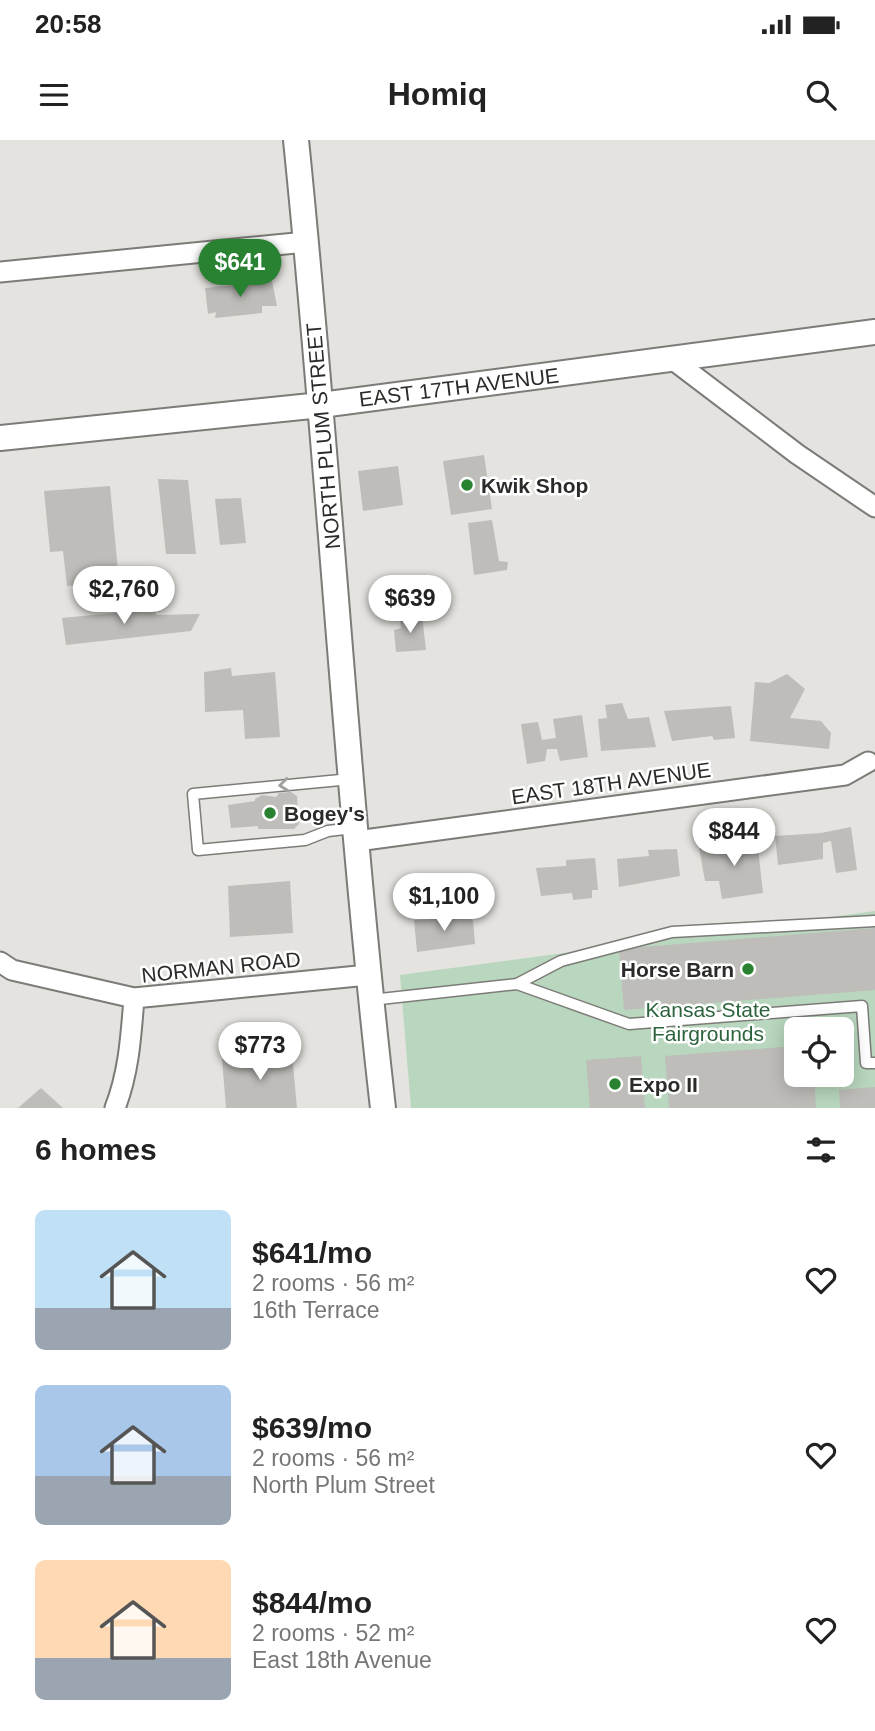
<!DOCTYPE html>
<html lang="en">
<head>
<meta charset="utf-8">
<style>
  body { margin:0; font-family:Helvetica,sans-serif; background:#f6f6f6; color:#222; height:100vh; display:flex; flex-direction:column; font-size:26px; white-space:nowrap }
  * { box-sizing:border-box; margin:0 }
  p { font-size:23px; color:#767676 }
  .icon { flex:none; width:38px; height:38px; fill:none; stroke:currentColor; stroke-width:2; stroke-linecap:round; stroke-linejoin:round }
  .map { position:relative; height:968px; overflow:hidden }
  .details { display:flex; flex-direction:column; background:#fff; flex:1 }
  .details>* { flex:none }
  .controls { position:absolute; left:784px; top:877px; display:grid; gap:14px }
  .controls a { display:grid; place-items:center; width:70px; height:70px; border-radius:10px; background:#fff; box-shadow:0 4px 18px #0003; font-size:35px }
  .price { position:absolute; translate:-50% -60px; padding:0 16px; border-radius:24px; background:#fff; color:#222; font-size:23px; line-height:46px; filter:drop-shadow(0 2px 4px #0008) }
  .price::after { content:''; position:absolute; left:50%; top:42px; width:21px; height:16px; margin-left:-10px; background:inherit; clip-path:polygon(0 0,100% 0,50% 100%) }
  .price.current { background:#288231; color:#fff }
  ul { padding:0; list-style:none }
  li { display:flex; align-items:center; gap:21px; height:175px; padding:0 35px }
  li span { display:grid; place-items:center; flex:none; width:196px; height:140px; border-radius:10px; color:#555 }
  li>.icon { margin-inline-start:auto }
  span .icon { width:84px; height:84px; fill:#fffc; stroke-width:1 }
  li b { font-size:30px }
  h2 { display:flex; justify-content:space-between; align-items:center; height:84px; padding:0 35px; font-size:30px }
  .status { display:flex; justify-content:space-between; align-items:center; height:49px; padding:0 35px; background:#fff; direction:ltr }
  .status svg { height:19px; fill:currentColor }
  header { display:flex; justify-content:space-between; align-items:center; height:91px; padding:0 35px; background:#fff; font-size:32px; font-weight:800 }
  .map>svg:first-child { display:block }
  .green { fill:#b8d7be; fill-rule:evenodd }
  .building { fill:#bebdb9 }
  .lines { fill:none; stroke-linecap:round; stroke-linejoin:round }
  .service-casing { stroke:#7c7b77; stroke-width:13 }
  .minor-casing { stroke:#7c7b77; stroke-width:23 }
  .tertiary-casing { stroke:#7c7b77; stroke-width:28 }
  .service { stroke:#fff; stroke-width:10 }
  .minor { stroke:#fff; stroke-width:19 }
  .tertiary { stroke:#fff; stroke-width:24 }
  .oneway { stroke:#a0a09f }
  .poi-dot { fill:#288231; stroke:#fff; stroke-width:2.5 }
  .labels { text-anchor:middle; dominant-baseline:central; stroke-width:5; stroke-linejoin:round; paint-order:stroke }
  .street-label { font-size:21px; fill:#2b2b29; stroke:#fff }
  .poi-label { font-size:21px; font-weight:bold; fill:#2b2b29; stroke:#fff; text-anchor:start }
  .park-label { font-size:21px; fill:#2c633c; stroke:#fff }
</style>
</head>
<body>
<div class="status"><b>20:58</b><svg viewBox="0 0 49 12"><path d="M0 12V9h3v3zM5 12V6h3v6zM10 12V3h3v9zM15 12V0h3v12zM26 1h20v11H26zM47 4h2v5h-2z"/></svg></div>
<header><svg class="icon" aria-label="menu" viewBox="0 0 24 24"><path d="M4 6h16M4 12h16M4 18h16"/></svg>Homiq<svg class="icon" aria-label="search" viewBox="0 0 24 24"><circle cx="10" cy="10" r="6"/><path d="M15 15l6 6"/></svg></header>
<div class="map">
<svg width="875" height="968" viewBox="0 0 875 968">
  <rect width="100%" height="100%" fill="#e4e3df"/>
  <path class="green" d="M875,771V968H411L400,835ZM796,889H842V934H796Z"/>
  <path class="building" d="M272,141L277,166H262V173L215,178L216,172L208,174L205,148Z
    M484,315L492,369L451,375L443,321Z
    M398,326L403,365L363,371L358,331Z
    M158,339L188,340L196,414H166Z
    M110,346L119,441L67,446L63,411L50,412L44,351Z
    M241,358L246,403L220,405L215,359Z
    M492,380L499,421L508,422L507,430L474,435L468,383Z
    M155,469L156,475L200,474L191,491L66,505L62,478Z
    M422,475L426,510L396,512L394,490L401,488L400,478Z
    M231,528L232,536L275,532L280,597L245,599L243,570L205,572L204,532Z
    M787,534L805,549L790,578L821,581L831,593L829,609L750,601L755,542L769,543Z
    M622,563L628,579L649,577L656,607L601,611L598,579L607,578L605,565Z
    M731,566L735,598L714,600L712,596L672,601L664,571Z
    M582,575L588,617L560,621L557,609H547L545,621L527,624L521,584L538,582L542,600L556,598L553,579Z
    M291,652L297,656L299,684L294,689H258V686L231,688L228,665L255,661V659L262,655L276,657L279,653Z
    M851,687L857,730L836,733L831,701L823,703V719L778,725L775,696L821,693Z
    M757,699L763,753L722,759L719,741H705L699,708Z
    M677,709L680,736L619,747L617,719L649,716L648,710Z
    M595,718L598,750H592V758L573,760L572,753L541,756L536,728L566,726V720Z
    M290,741L293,793L230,797L228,746Z
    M470,777L473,781L475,804L417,812L414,780Z
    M875,788V850L624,870L619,809Z
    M796,906V934H814L816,968H669L665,916Z
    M292,914L297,968H226L222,919Z
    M641,916L645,968H590L586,920Z
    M875,947V968H840L839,950Z
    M41,948L63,968H18Z"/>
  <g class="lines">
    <defs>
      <path id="service" d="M351,639L193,654L198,710L305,700L328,691L353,688
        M517,844L629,884L862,866L866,923H875
        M371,860L517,844L561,821L672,792L875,781"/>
      <path id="minor" d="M0,132L306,102
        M672,219L797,314L875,367
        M357,701L845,635L868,622
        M0,822L12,830L134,858L368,835
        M115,968C129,932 131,896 134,858"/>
      <path id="tertiary" d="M296,0C329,322 346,646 383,968
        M0,298L321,265L875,192"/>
    </defs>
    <use href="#service" class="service-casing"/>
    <use href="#minor" class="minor-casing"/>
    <use href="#tertiary" class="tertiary-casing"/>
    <use href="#service" class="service"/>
    <use href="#minor" class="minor"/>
    <use href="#tertiary" class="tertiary"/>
  </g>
  <defs><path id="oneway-chevron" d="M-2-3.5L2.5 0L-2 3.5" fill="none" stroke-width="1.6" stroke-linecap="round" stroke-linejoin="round" transform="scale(1.75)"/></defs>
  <use class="oneway" href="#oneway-chevron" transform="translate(284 645) rotate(174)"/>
  <g class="poi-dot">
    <circle cx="467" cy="345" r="7"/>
    <circle cx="270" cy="673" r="7"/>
    <circle cx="748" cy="829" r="7"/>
    <circle cx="615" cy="944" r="7"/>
  </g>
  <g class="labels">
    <g class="street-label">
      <text transform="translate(459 247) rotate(-7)">EAST 17TH AVENUE</text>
      <text transform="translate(323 296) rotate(-95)">NORTH PLUM STREET</text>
      <text transform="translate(611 643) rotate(-8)">EAST 18TH AVENUE</text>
      <text transform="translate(221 827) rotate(-6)">NORMAN ROAD</text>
    </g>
    <g class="poi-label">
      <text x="481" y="345">Kwik Shop</text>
      <text x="284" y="673">Bogey's</text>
      <text x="734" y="829" text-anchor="end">Horse Barn</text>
      <text x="629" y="944">Expo II</text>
    </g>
    <g class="park-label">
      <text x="708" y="869">Kansas State<tspan x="708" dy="24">Fairgrounds</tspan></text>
    </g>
  </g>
</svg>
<div class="controls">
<a><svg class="icon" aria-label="locate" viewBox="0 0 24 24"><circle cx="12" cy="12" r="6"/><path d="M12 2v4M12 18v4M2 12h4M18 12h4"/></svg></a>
</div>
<b class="price current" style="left:240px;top:159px">$641</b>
<b class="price" style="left:124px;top:486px">$2,760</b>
<b class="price" style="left:410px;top:495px">$639</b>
<b class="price" style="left:734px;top:728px">$844</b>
<b class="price" style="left:444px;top:793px">$1,100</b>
<b class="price" style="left:260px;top:942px">$773</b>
</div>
<section class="details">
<h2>6 homes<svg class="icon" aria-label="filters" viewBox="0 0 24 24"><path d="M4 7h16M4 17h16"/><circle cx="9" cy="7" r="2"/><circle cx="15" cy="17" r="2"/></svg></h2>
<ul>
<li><span style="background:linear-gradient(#bfe0f5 70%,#9aa5b1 0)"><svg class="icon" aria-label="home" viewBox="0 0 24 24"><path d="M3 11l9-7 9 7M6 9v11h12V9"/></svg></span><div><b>$641/mo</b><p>2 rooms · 56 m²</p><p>16th Terrace</p></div><svg class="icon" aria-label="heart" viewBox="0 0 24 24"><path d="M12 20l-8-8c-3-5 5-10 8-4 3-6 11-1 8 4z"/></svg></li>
<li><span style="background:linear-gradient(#a9c7e8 65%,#9aa5b1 0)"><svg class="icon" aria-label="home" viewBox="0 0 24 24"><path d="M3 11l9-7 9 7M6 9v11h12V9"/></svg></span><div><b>$639/mo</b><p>2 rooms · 56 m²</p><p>North Plum Street</p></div><svg class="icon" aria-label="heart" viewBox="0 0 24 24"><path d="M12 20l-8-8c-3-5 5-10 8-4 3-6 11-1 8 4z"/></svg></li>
<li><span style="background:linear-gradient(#ffd9b3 70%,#9aa5b1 0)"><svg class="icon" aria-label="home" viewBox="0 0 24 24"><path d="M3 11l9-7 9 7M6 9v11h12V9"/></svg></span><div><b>$844/mo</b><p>2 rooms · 52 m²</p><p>East 18th Avenue</p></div><svg class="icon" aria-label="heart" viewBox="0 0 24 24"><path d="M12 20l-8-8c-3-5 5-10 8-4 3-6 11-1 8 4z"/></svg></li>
</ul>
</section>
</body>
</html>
